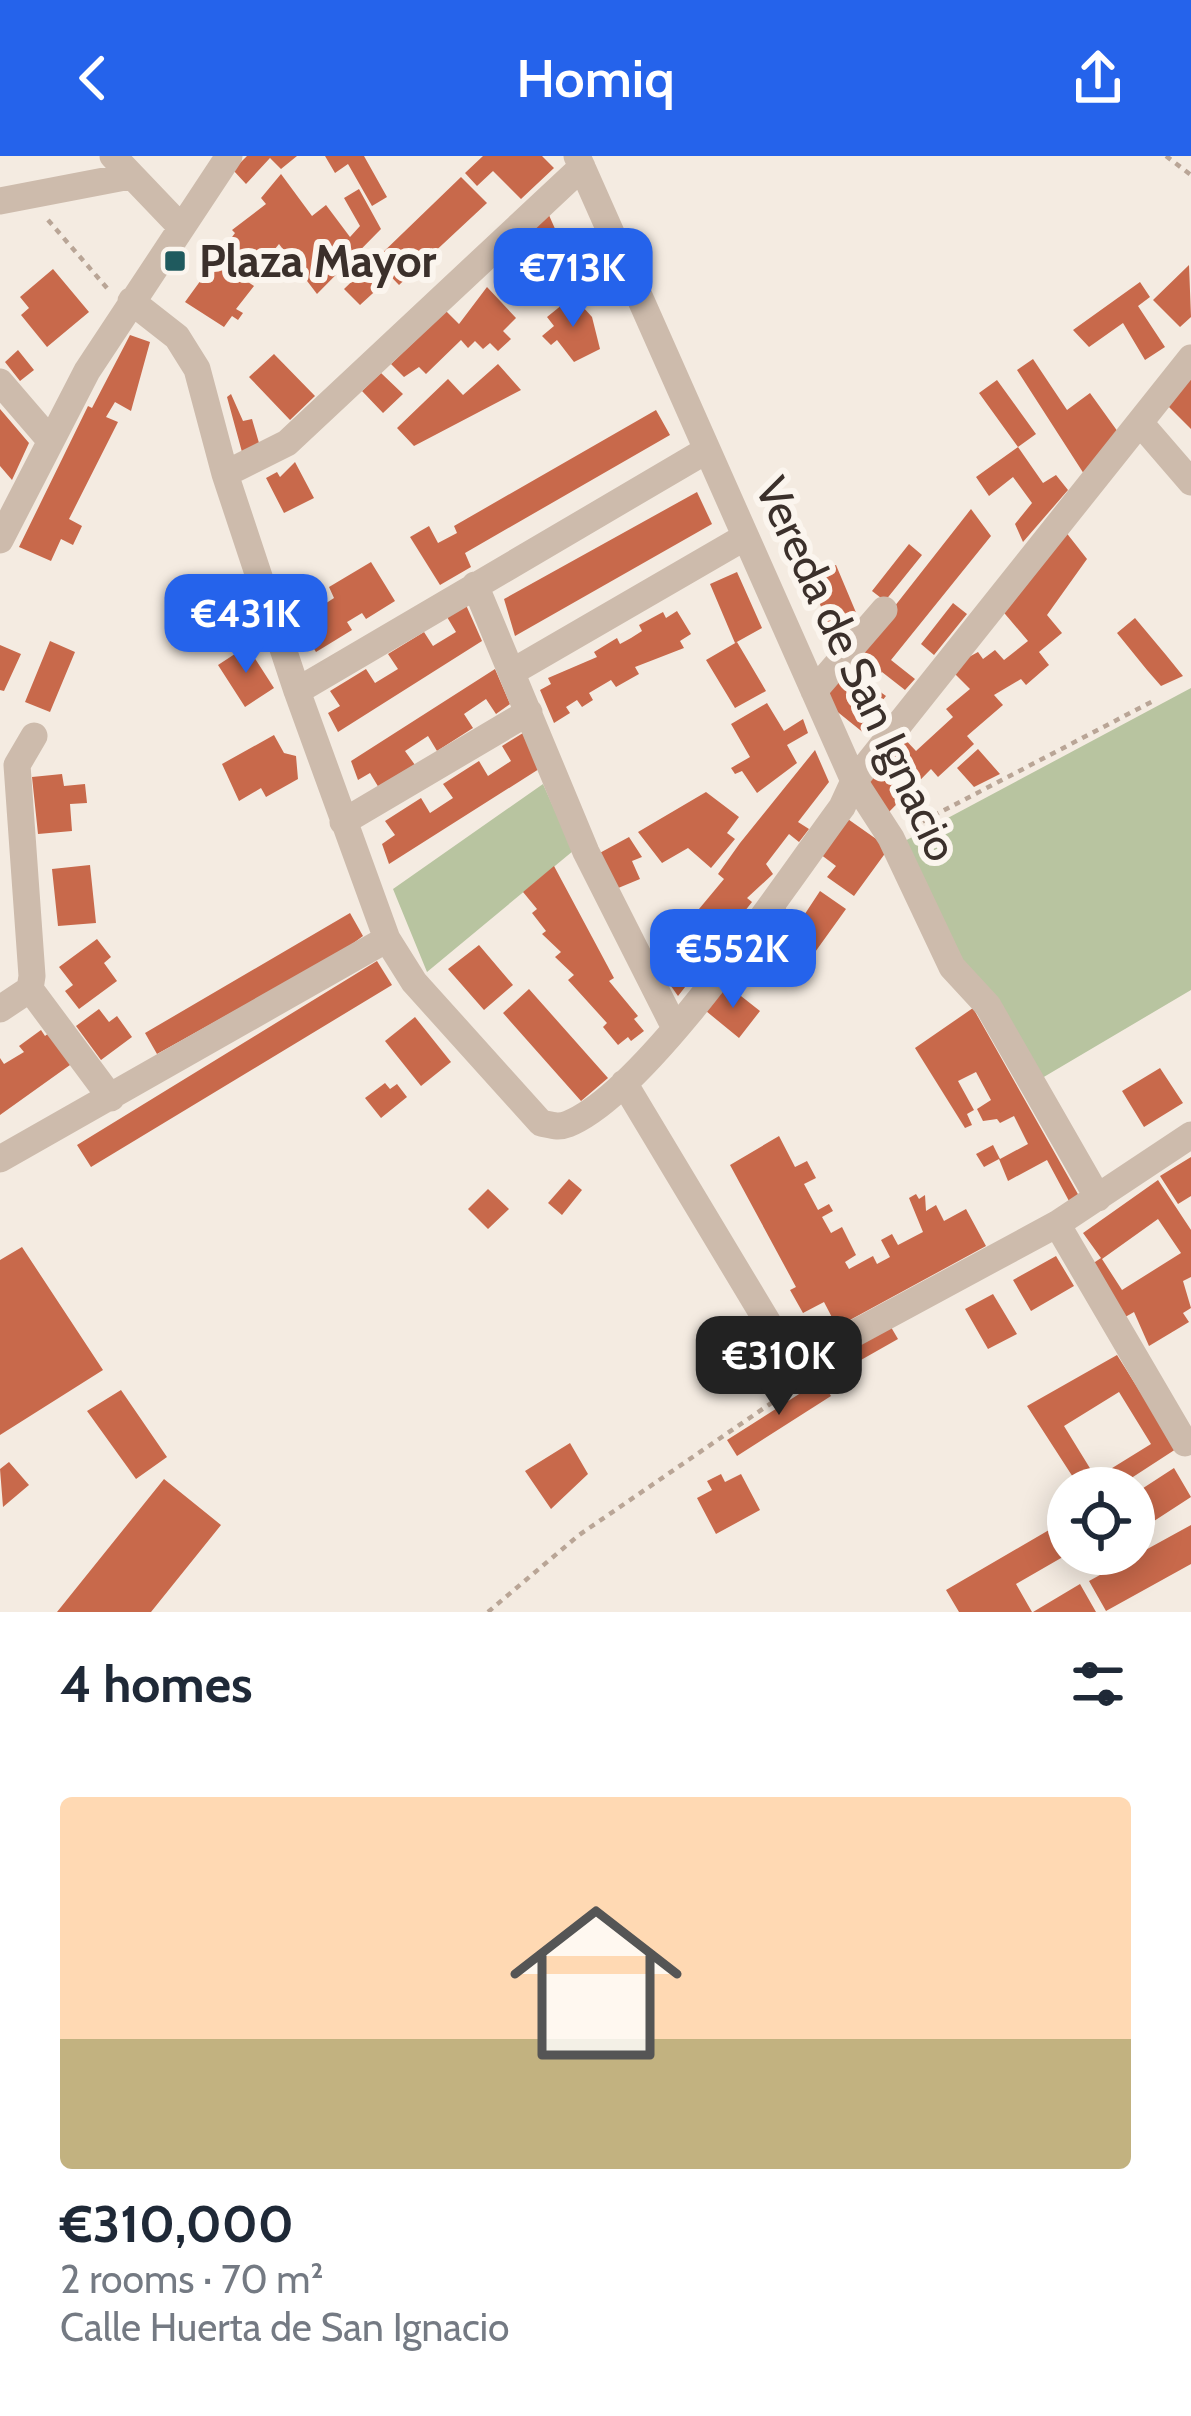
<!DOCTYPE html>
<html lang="en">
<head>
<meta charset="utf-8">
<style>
  body { margin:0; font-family:Cabin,sans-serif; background:#f6f6f7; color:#1f2937; height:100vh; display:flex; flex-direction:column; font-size:45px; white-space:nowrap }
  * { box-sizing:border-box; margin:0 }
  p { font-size:39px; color:#747a83 }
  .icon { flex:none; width:66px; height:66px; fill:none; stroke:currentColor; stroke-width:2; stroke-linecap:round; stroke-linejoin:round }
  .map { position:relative; height:1456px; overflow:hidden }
  .drawer { display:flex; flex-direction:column; background:#fff; flex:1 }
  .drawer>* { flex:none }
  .buttons { position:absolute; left:1047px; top:1311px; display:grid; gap:24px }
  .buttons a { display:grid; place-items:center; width:108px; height:108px; border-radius:50%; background:#fff; box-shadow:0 6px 30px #0003; font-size:60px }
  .price { position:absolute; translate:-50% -102px; padding:0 27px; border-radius:24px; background:#2563eb; color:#fff; font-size:39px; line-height:78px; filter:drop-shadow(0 3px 6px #0008) }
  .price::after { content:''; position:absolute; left:50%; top:72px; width:36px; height:27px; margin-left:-18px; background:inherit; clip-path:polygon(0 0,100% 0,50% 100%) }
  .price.current { background:#222; color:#fff }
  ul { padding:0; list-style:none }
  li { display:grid; align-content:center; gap:24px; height:636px; padding:0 60px }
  li span { display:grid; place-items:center; height:372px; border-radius:12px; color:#555 }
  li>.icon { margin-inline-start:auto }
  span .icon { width:216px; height:216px; fill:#fffc; stroke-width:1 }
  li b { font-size:51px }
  h2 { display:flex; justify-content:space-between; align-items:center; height:144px; padding:0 60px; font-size:51px }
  header { display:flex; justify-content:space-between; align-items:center; height:156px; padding:0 60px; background:#2563eb; color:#fff; font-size:54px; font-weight:600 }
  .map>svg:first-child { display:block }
  .green { fill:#b8c4a0 }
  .building { fill:#c8694b; fill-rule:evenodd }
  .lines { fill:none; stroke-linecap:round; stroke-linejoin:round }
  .path { stroke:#b9a596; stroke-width:4.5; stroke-dasharray:6 6; stroke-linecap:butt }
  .minor { stroke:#cdbbac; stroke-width:27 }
  .poi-dot { fill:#1f5a5e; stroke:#fbf5ee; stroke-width:4.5 }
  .labels { text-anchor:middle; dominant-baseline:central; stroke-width:12; stroke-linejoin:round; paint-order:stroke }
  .poi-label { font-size:45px; font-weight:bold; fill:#3b302b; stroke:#fbf5ee; text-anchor:start }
  .street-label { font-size:45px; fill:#3b302b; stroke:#fbf5ee }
</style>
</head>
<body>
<header><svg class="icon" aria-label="back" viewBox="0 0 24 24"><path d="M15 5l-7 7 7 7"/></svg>Homiq<svg class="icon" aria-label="share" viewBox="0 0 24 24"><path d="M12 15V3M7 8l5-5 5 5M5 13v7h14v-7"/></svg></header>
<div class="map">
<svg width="1191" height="1456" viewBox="0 0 1191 1456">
  <rect width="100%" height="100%" fill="#f4ebe1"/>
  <path class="green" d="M1191,532V834L1037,925L955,807L901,687Z
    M543,628L573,695L427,816L393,733Z"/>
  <path class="building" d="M247,0H297L281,13L270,2L246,28L233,14Z
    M325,0H364L387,41L372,50L348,8L335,17Z
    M483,0H542L554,12L521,43L493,15L477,30L465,17Z
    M281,18L312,60L326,49L350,81L360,70L344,42L359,33L381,73L317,138L279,88L248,126L254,130L236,153L243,157L238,164L232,160L224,171L185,146L235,77L232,74L266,48L261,42Z
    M461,21L487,47L399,129L375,104Z
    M548,57L556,75L548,83L564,110L538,135L528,125L536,118L523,104L510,117L498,104Z
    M1189,109L1191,161L1180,171L1153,144Z
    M368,110L384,127L360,149L344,133Z
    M53,113L89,156L47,191L21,159L29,152L20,141Z
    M1140,126L1150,141L1138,150L1165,191L1145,204L1123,167L1089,191L1073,174Z
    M487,131L516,162L503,175L511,183L498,195L490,187L483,193L475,185L468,192L461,184L426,218L419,211L404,221L391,208L446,155L459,168Z
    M573,140L592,161L600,193L574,206L557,184L551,189L542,180L554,170L547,161Z
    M130,179L150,186L131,255L115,246L106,261L118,266L69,363L82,370L73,389L61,383L51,405L19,391L88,250L92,252Z
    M18,194L34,214L20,225L5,206Z
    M274,198L315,240L290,264L249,221Z
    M1033,203L1067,254L1090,237L1118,276L1084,318L1017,214Z
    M498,208L521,234L414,290L397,272L448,223L463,239Z
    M381,217L403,238L383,257L362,235Z
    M1191,222V273L1166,248Z
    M997,224L1036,278L1018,291L1043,327L1056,319L1068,334L1023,386L1015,368L1032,347L1013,321L989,340L976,321L1018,291L979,237Z
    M231,238L243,265L252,263L259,287L242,296L227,241Z
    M0,253L29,287L12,324L0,310Z
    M656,254L670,279L465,397L471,411L440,429L410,381L429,370L438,387L457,377L454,370Z
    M295,306L314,342L284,357L266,322L277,316L280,321Z
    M697,336L712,368L515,480L504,443Z
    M971,353L991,380L891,504L915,523L905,534L882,516L871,529L886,540L869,561L875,565L865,578L829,549L825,539Z
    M1065,375L1087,403L1047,459L1062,477L1039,496L1049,509L1026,529L1021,523L994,539L1003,549L967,580L974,588L938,621L931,613L886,659L864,627L899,577L916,595L953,561L946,553L970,533L949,512L978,496L983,503L995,494L1004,504L1028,485L1000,452Z
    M909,388L922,399L885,445L872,435Z
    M371,406L395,445L366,463L362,457L347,466L352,474L316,496L297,466L334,442L329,431Z
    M836,409L860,466L832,478L809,421Z
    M737,416L762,472L735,487L710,428Z
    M953,447L967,458L934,499L921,488Z
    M466,449L482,485L338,576L328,557L340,550L330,535L366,513L375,527L398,513L388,498L424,476L433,490L456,476L447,461Z
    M677,455L691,478L680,485L684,492L635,511L639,518L616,531L611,524L589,537L593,544L582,551L577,544L566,551L570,557L554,567L540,534L551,528L548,522L597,501L594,496L617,482L620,488L631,482L642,475L639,469L663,456L666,462Z
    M1135,462L1166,499L1183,520L1161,530L1147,514L1117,477Z
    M50,485L75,496L50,556L25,546Z
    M737,486L766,535L735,552L706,504Z
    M0,489L21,498L4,535L0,534Z
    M247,490L274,532L245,551L218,509Z
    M495,513L510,548L496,558L486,543L464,558L473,572L437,595L428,580L405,595L415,609L379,632L370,617L358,624L351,605Z
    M767,547L784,575L803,563L808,577L787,589L797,607L757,637L742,615L735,618L731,612L750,601L731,568Z
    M523,577L539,613L389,708L382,688L395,679L385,665L421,642L430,657L453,642L443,628L479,605L488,620L511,605L502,590Z
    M274,579L284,597L296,600L298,623L266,641L261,632L239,645L222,608Z
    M978,593L1000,618L974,631L957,612Z
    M815,594L829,626L798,666L809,673L799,686L789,678L766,708L773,718L747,742L752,746L678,840L659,813L703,758L699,753L724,723L718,718L740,687Z
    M62,618L64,630L85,628L87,647L70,648L72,675L38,678L32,621Z
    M706,636L739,661L727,677L735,683L711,712L688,692L662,707L638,676Z
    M845,661L889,692L854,740L827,721L836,710L820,698Z
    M629,681L642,701L632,705L640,723L611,735L596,699Z
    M90,709L96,767L58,770L52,713Z
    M554,710L614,822L609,825L638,860L634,863L644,875L631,885L628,881L618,889L603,871L607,867L568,824L574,819L555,801L561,796L542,778L546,775L532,757L537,753L523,736Z
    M820,735L846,753L790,831L746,800L767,773L773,777L782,764L776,759L783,751L791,756L785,765L795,773Z
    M350,757L363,780L344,794L157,898L145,877Z
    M97,783L111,801L104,807L117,825L79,853L65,835L73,829L59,811Z
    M479,789L513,829L484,854L448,813Z
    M377,805L392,829L91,1011L77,989Z
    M727,829L760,855L739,882L706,855Z
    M529,833L608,922L581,945L503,857Z
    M973,852L1079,1040L1069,1045L1047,1004L1008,1025L999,1003L984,1011L976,998L993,989L1000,1003L1028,988L1014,960L1000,967L997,963L983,965L977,953L991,944L976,916L958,925L974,954L967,958L972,969L965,972L915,892Z
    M99,853L109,866L117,860L132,881L101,904L76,870Z
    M415,861L451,906L421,930L385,885Z
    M54,873L77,904L0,959V902L4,908L24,896L19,890L41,874L45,880Z
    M1160,912L1183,947L1144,971L1122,935Z
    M385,927L390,933L397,928L407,941L381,962L365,942Z
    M779,980L795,1011L807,1005L816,1022L804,1028L818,1054L829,1048L833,1055L822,1061L831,1077L842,1071L856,1099L845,1106L849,1113L873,1100L877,1108L890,1101L881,1084L892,1078L898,1089L923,1076L909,1042L916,1038L919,1043L925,1039L926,1055L936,1049L944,1065L966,1053L986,1090L837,1171L824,1146L803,1157L790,1134L796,1131L730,1009Z
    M1191,1001V1040L1178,1048L1160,1020Z
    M569,1023L582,1034L562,1059L548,1047Z
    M1158,1024L1191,1074V1121L1183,1125L1191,1152L1183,1157L1189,1166L1149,1190L1134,1156L1120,1164L1086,1112L1101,1102L1083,1077ZM1158,1063L1181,1097L1122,1134L1102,1103Z
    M488,1033L509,1053L488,1073L468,1053Z
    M22,1091L103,1214L0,1279V1104Z
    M1056,1100L1074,1130L1031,1155L1013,1124Z
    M993,1138L1017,1178L988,1193L965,1153Z
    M888,1166L898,1183L838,1217L828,1201Z
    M754,1185L776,1221L750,1236L729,1199Z
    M1117,1199L1176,1293L1116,1332H1080L1027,1250ZM1119,1236L1151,1288L1096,1322L1064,1270Z
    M821,1224L831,1240L737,1300L727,1284Z
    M121,1234L167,1301L136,1323L87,1255Z
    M570,1287L588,1318L551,1353L525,1315Z
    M9,1306L29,1329L3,1351L0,1313Z
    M1174,1312L1191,1341L1134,1378V1338Z
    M721,1318L725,1326L741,1318L760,1354L716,1378L697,1342L712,1334L707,1325Z
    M164,1323L221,1369L151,1456H57Z
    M1061,1367L1068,1379V1398L1016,1428L1032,1456H959L946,1434Z
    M1191,1369V1408L1106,1455L1089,1425Z
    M1080,1428L1096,1456H1033Z"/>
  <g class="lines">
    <path class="path" d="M1166,0L1191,19
      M48,64L107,132
      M912,671L1155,544
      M488,1456L579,1379L786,1237"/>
    <path class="minor" d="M113,0L179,69
      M577,0L854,625L891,682L952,811L988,850L1098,1042
      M0,45L130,20
      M131,145L177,181L197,213L225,318L297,535L387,783L414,826L541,967C551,969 558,972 568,968C648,936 787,725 842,651L854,625L1191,202
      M0,226L49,283
      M1141,268L1191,326
      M225,318L287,287L582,11
      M0,384L87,215L229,0
      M475,429L586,696L675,872
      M512,516L745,381
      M297,535L707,294
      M814,535L884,454
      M343,666L529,556
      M30,833L111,942
      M0,853L30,833L32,820L17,609L34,580
      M624,927L794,1210L1057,1068L1191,979
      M0,1003L387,783
      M1057,1068L1185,1287"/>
  </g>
  <rect class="poi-dot" x="163" y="93" width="24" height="24" rx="6"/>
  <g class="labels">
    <g class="poi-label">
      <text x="199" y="105">Plaza Mayor</text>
    </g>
    <g class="street-label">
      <text transform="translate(857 513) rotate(65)">Vereda de San Ignacio</text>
    </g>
  </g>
</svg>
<div class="buttons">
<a><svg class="icon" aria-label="locate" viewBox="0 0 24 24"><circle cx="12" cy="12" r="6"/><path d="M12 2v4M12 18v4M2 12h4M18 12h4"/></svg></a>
</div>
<b class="price" style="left:573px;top:174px">€713K</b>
<b class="price" style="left:246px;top:520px">€431K</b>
<b class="price" style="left:733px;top:855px">€552K</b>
<b class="price current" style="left:779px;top:1262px">€310K</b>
</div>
<section class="drawer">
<h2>4 homes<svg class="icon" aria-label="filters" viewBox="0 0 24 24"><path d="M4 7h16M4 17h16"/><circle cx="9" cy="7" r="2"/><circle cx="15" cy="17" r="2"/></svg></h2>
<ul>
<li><span style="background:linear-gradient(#ffd9b3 65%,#c2b280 0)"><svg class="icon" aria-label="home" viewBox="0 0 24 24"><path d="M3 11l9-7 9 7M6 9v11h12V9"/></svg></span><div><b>€310,000</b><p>2 rooms · 70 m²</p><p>Calle Huerta de San Ignacio</p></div></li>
</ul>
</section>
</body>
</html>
